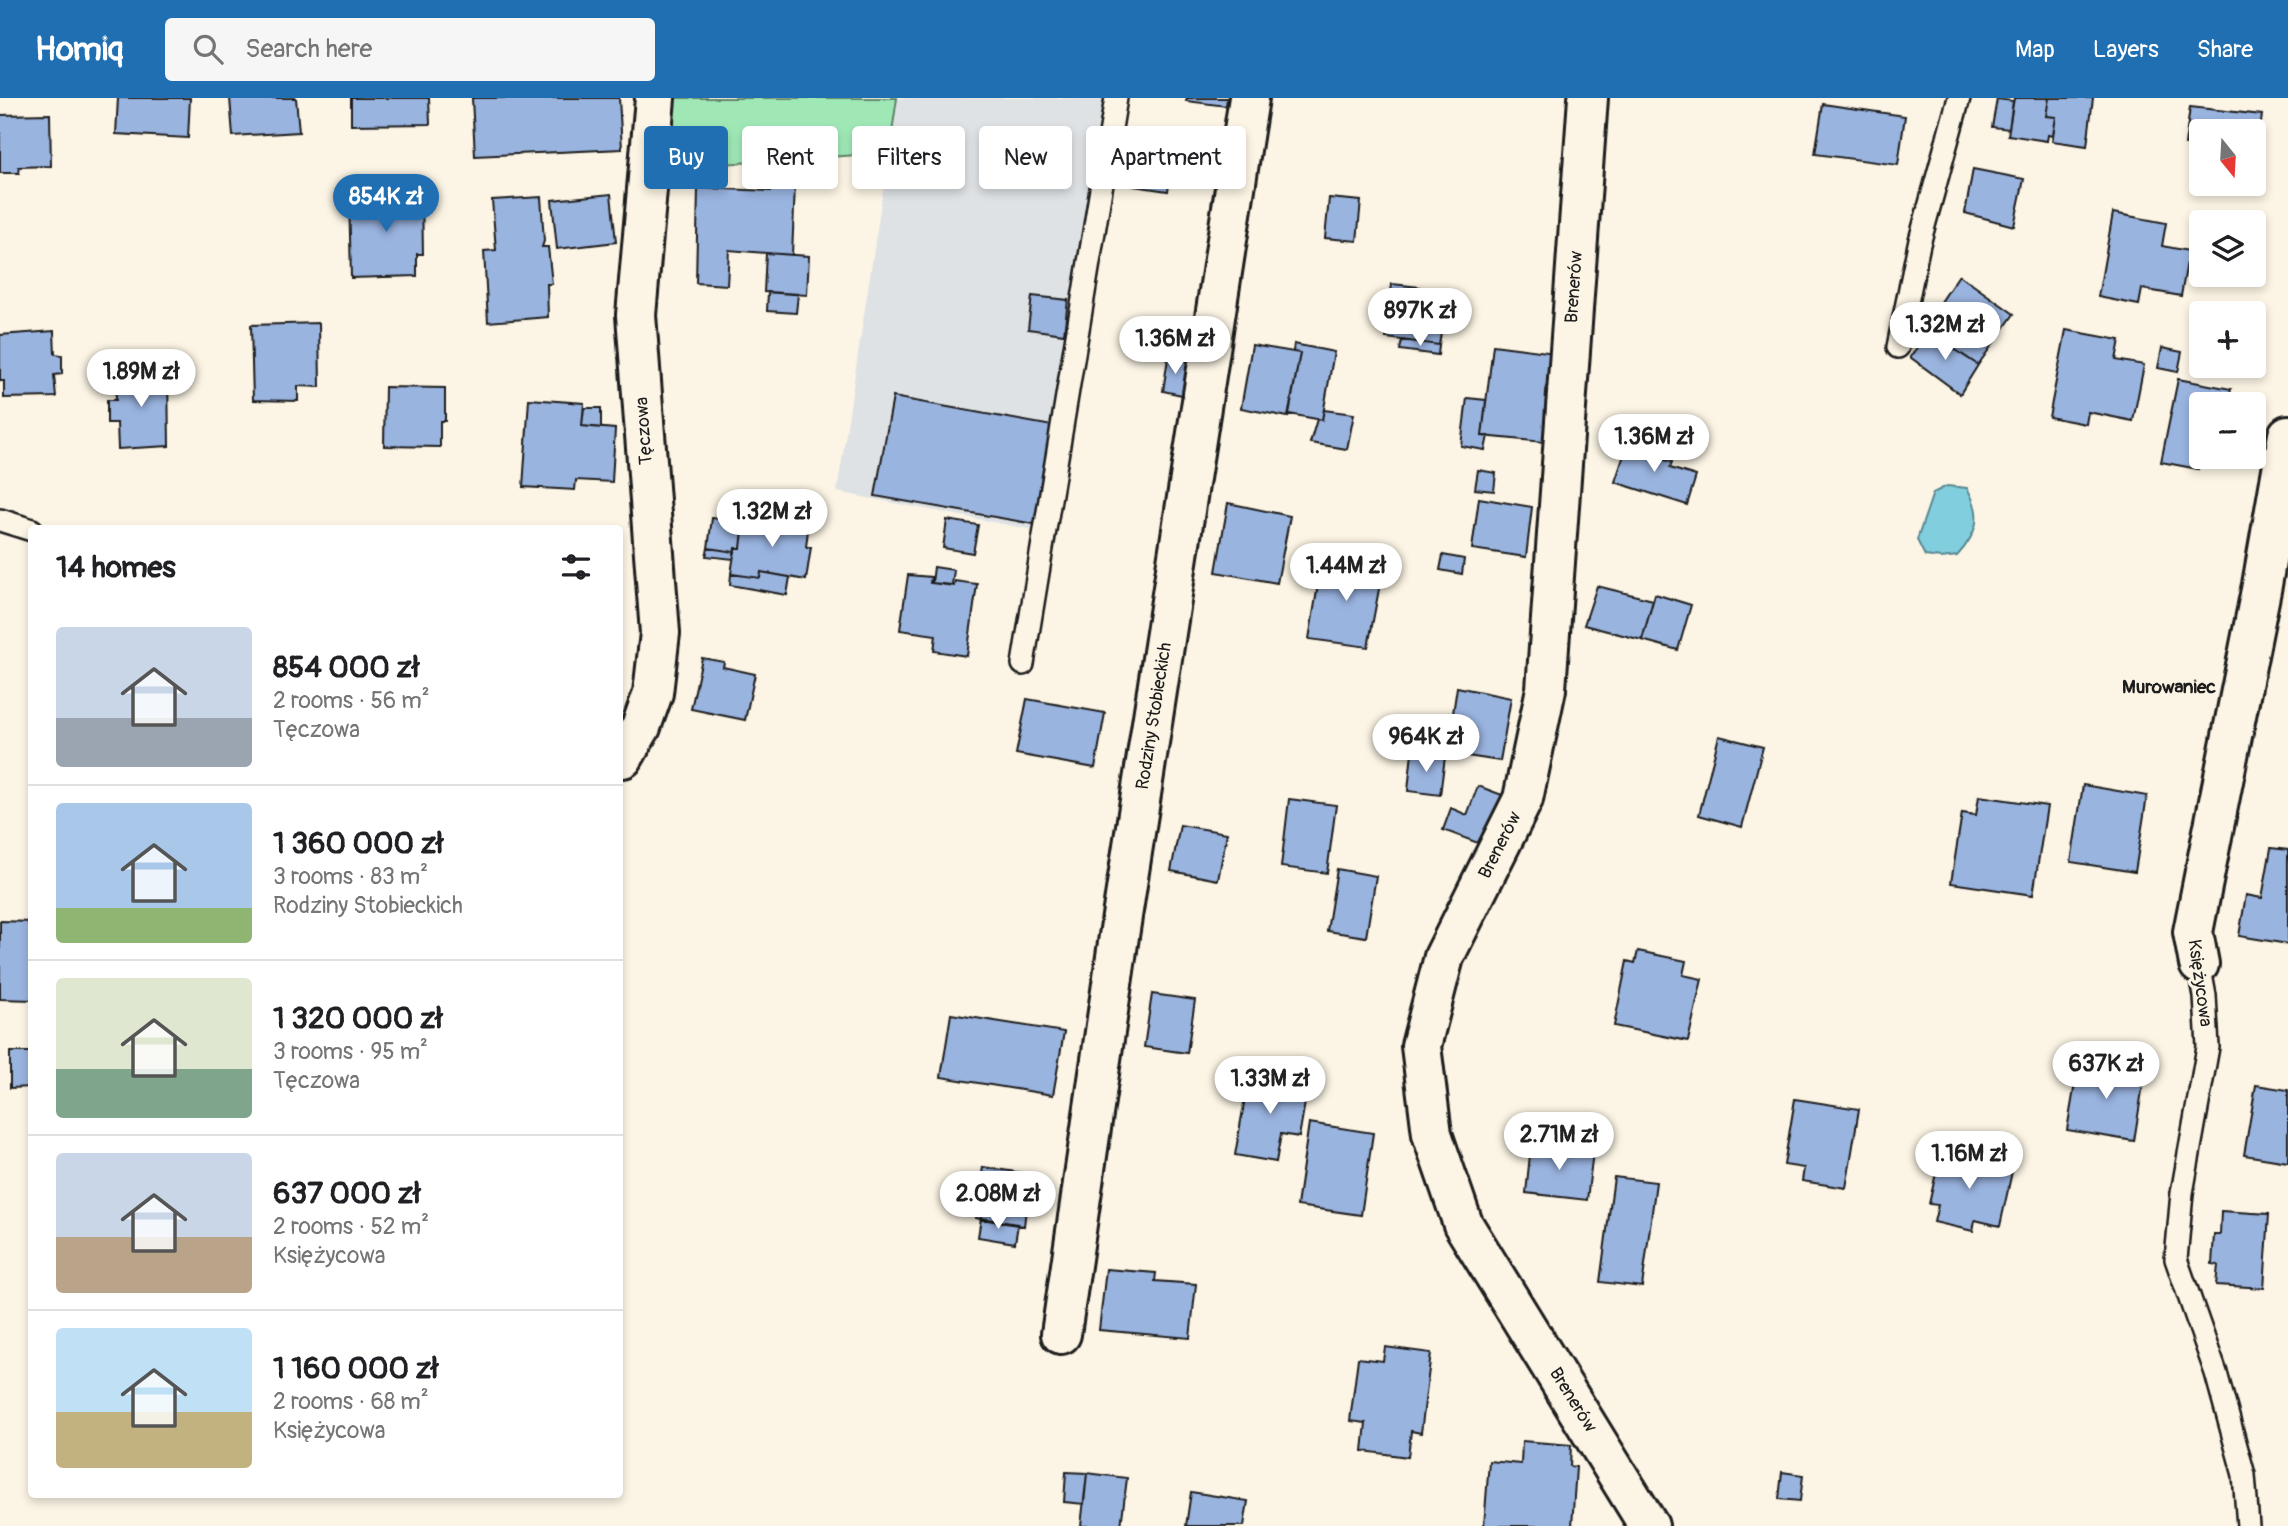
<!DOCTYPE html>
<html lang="en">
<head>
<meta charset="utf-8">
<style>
  body { margin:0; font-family:Pangolin,sans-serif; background:#f6f6f6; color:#202124; height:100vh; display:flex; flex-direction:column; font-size:26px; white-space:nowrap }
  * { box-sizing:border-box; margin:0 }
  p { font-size:23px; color:#757577 }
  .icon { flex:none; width:38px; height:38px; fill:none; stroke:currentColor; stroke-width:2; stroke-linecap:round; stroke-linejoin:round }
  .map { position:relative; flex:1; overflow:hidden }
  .drawer { position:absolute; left:28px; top:427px; width:595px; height:973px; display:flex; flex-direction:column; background:#fff; border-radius:7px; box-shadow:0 4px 10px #0003 }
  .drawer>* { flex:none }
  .guide { position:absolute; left:644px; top:28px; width:665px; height:63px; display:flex; gap:14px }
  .needle { width:46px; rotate:162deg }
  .controls { position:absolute; left:2189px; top:21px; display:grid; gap:14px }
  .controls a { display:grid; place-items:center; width:77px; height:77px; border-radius:7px; background:#fff; box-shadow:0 4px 10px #0003; font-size:35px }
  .price { position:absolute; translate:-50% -60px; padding:0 16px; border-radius:24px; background:#fff; color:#222; font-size:23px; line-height:46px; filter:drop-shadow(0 2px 4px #0008) }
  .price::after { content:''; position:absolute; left:50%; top:42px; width:21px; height:16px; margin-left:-10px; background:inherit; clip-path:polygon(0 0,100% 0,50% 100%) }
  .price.active { background:#1f6fb2; color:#fff }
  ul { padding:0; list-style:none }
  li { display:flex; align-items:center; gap:21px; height:175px; padding:0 28px }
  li+li { border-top:2px solid #e0e0e0 }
  li span { display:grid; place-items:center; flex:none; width:196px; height:140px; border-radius:7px; color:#555 }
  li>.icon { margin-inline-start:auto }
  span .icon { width:84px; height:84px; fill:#fffc; stroke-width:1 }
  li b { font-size:30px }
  h2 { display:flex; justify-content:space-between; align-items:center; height:84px; padding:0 28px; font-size:30px }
  .chip { padding:0 24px; border-radius:7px; background:#fff; box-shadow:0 4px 10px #0003; font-size:24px; line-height:63px }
  .chip.active { background:#1f6fb2; color:#fff }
  header { display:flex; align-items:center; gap:42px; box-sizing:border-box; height:98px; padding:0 35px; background:#1f6fb2; color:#fff }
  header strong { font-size:33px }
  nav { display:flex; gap:38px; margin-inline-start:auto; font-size:24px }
  .search { width:490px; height:63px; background:#f6f6f6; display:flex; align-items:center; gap:18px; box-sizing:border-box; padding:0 24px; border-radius:7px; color:#757577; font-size:26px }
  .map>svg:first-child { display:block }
  .built { fill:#dfe2e4 }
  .green { fill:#9fe8b6; stroke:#5e8269; stroke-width:2 }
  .water { fill:#81cfde; stroke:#598790; stroke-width:2 }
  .building { fill:#9ab4e0; stroke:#1c1c1c; stroke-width:2 }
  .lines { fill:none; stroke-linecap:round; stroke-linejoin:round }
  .lane-casing { stroke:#1c1c1c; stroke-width:26 }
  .street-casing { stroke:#1c1c1c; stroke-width:44 }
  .lane { stroke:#fcf5e5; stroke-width:21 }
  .street { stroke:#fcf5e5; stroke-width:38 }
  .labels { text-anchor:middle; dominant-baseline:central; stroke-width:6; stroke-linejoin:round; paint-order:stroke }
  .street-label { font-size:18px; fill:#1c1c1c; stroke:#fcf5e5 }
  .neighbourhood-label { font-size:19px; font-weight:bold; fill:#1c1c1c; stroke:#fcf5e5 }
</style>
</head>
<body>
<header>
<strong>Homiq</strong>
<div class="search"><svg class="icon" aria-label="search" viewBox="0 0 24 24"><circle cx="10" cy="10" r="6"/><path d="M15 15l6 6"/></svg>Search here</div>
<nav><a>Map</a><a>Layers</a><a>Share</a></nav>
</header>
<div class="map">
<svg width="2288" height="1428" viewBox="0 0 2288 1428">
  <rect width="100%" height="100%" fill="#fcf5e5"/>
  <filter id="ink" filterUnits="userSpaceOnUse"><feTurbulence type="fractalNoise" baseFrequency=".0143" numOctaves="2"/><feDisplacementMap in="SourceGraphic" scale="14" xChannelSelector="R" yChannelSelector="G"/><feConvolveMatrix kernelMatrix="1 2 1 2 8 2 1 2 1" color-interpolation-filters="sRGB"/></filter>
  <g filter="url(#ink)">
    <path class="built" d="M897,0H1105L1088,112L1062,260L1039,433L837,394Z"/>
    <path class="green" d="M665,0H897L889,55L660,70Z"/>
    <path class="water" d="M1947,388L1967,390C1983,417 1978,435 1957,458L1941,460L1925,458L1917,442L1933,395Z"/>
    <path class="building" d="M118,0H190L188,40L116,36Z
      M230,0H296L299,34L233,38Z
      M351,0H429L430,26L351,27Z
      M472,0H619L622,51L475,58Z
      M1187,0H1227L1226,8L1186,3Z
      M2014,0H2049L2046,18L2056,19L2053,38L2048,37L2047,43L2008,37Z
      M2049,0H2093L2087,48L2052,43L2056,19L2046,18Z
      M1997,1L2013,3L2009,31L1992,29Z
      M1823,6L1905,18L1898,67L1815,56Z
      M2190,9L2262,17L2255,70L2254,33H2202V49L2185,47Z
      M50,16L51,68L19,69V75H0V17Z
      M1138,60L1172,66L1168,93L1133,88Z
      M1973,71L2024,81L2014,128L1965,115Z
      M772,86L795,87L792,157L729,152L727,187L696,185L698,90L771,93Z
      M422,94L423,156H417V178L351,180L349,96Z
      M611,96L616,144L557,151L552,102Z
      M541,99L544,143L542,149H548L552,186H547L548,219L488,224L484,153L496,152L492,102Z
      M1329,100L1361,103L1357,143L1325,140Z
      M2113,115L2166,125L2162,148L2189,153L2181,198L2142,191L2139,207L2098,199Z
      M766,155L809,158L807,197L764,194Z
      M1959,177L2014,216L1978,267L1923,231Z
      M1392,186L1419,189V195L1447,199L1439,247L1386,240Z
      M768,194L798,196L796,215L767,213Z
      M1032,198L1068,202L1064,236L1028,231Z
      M319,225L320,289L298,288V303L253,302L251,227Z
      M2066,232L2120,242L2116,262L2144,267L2133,323L2088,314L2086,326L2049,319Z
      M54,233L55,256L62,257V276L54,277L56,299L4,300V283H0V237Z
      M1929,234L1978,267L1960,296L1910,259Z
      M1402,242L1439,247L1438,257L1400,252Z
      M1294,246L1334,254L1322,322L1289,316L1300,255L1293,254Z
      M1252,247L1300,255L1288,319L1241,310Z
      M1493,247L1556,255L1543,344L1482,338Z
      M2162,250L2182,254L2178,274L2158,270Z
      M1168,260L1188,262L1182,297L1163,293Z
      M115,273H168L169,348L118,351L117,325H107V302H116Z
      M2178,281L2231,291L2228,306H2202V359L2198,371L2161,364Z
      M385,289L445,290V323H440V349L384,348Z
      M893,299L1058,329L1040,427L875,398Z
      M1467,300L1486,302L1482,338H1488L1485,352L1461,348Z
      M529,301L584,305L582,328L615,331L612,384L576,382L575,392L523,389Z
      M584,310H601V330L582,328Z
      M1324,312L1354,316L1347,351L1310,345L1317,321L1322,322Z
      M1629,342L1664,353L1661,361L1672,364L1670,370L1696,378L1687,407L1615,384Z
      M2202,359H2244L2242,367Z
      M1478,372L1496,375L1494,393L1475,391Z
      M1479,400L1532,409L1526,459L1472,451Z
      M1228,405L1290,418L1277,485L1216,474Z
      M754,416L798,423L797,430L808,432L806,449H811L806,482L761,474L760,480L731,476L735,450H741L744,424L753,425Z
      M712,420L744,424L741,450H735V454L708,450Z
      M947,422L978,427L973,455L943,450Z
      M708,450L735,454L733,461L706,458Z
      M1443,457L1464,461L1462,476L1440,472Z
      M1322,462L1383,470L1368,549L1309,541Z
      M934,469L954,472L952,487L932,485Z
      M761,474L790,479L787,497L730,487L731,476L760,480Z
      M908,477L931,479L930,485L954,488L955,483L977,486L967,558L934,553L936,537L900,532Z
      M1597,488L1653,502L1642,542L1584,527Z
      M1655,496L1691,507L1678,552L1642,542Z
      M702,560L724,564L723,569L755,576L745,622L691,611Z
      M1457,589L1511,600L1500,663L1447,655Z
      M1027,601L1105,615L1095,670L1016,656Z
      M1719,638L1763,649L1742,729L1699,717Z
      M1412,654L1445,659L1440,697L1408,693Z
      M2083,687L2147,698L2135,774L2071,764Z
      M1478,688L1513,701L1494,751L1443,732L1451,710L1467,717Z
      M1979,698L2047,708L2033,797L1951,785L1962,715L1976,717Z
      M1289,701L1336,707L1327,775L1281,769Z
      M1180,727L1227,735L1218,782L1171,773Z
      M2271,750L2288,752V846L2239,838L2246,797L2262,800Z
      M1337,771L1376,778L1366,839L1327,833Z
      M0,823L32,824V902L0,901Z
      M1638,853L1686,863L1683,877L1702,881L1688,943L1614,928L1627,863L1635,865Z
      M1152,896L1195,902L1187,955L1144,949Z
      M951,916L1064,934L1053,997L941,979Z
      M10,954H32V989L10,990Z
      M2079,962L2145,974L2134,1043L2067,1032Z
      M1249,977L1308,987L1299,1039L1281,1036L1276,1064L1235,1057Z
      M2256,987L2288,992V1064L2244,1057Z
      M1795,1001L1859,1011L1846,1090L1802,1083L1804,1070L1784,1067Z
      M1309,1025L1373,1035L1361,1117L1297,1108Z
      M1531,1047L1593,1054L1587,1102L1526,1095Z
      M1941,1053L2013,1069L2000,1128L1975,1122L1973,1133L1934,1124L1938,1107L1929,1106Z
      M983,1069L1030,1076L1024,1128L975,1120Z
      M1614,1079L1656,1084L1642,1189L1600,1184Z
      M2221,1113L2269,1116L2264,1190L2216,1187L2218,1167L2212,1166L2214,1137H2220Z
      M981,1120L1018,1126L1015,1145L978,1139Z
      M1106,1171L1156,1175L1155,1183L1196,1186L1190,1240L1099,1232Z
      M1385,1249L1431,1255L1421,1335L1411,1333L1408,1359L1363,1353L1366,1325L1350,1323L1358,1260L1383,1263Z
      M1522,1343L1571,1347L1570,1368L1576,1369L1572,1428H1484L1489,1363L1521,1366Z
      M1066,1374L1087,1375L1084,1406L1064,1404Z
      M1782,1374L1803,1377L1800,1403L1779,1401Z
      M1087,1375L1127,1380L1121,1428H1081Z
      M1191,1394L1248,1403L1244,1428H1186Z"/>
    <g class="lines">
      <defs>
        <path id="lane" d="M1898,249L1919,146L1959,0
          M0,422L32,432
          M1023,566L1116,0
          M2199,866L2205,898L2208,949L2182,1095L2176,1161L2216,1275L2244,1377L2248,1428"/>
        <path id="street" d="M1588,0L1546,591L1523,701L1444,859L1421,948L1432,1036L1463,1126L1649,1428
          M623,660L641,629L653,595L660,535L636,217L655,0
          M2199,866L2193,834L2262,487L2288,337
          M1061,1236L1119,838L1249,0"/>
      </defs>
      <use href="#lane" class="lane-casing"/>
      <use href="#street" class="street-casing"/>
      <use href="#lane" class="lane"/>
      <use href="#street" class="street"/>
    </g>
  </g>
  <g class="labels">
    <g class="street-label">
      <text transform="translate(1574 189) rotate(-86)">Brenerów</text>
      <text transform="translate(644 333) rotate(-94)">Tęczowa</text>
      <text transform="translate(1154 618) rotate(-81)">Rodziny Stobieckich</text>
      <text transform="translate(1500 747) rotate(-63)">Brenerów</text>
      <text transform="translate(2200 885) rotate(82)">Księżycowa</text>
      <text transform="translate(1573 1302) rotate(58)">Brenerów</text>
    </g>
    <g class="neighbourhood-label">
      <text x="2169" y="589">Murowaniec</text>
    </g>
  </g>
</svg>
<div class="controls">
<a><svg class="needle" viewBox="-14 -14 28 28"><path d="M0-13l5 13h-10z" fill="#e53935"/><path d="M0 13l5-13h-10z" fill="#757577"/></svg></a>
<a><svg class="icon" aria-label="layers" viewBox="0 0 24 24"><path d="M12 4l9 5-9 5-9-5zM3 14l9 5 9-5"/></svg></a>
<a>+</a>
<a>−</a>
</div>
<b class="price active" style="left:386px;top:136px">854K zł</b>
<b class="price" style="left:1420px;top:250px">897K zł</b>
<b class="price" style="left:1945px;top:264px">1.32M zł</b>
<b class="price" style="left:1175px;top:278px">1.36M zł</b>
<b class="price" style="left:141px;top:311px">1.89M zł</b>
<b class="price" style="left:1654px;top:376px">1.36M zł</b>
<b class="price" style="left:772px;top:451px">1.32M zł</b>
<b class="price" style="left:1346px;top:505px">1.44M zł</b>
<b class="price" style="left:1426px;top:676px">964K zł</b>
<b class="price" style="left:2106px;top:1003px">637K zł</b>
<b class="price" style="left:1270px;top:1018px">1.33M zł</b>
<b class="price" style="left:1559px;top:1074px">2.71M zł</b>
<b class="price" style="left:1969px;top:1093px">1.16M zł</b>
<b class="price" style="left:998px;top:1133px">2.08M zł</b>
<div class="guide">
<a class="chip active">Buy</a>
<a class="chip">Rent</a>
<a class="chip">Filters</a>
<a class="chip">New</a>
<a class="chip">Apartment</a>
</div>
<section class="drawer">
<h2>14 homes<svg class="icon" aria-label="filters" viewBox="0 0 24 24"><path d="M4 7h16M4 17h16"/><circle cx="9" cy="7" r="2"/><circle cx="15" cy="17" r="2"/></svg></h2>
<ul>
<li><span style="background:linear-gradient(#c9d6e8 65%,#9aa5b1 0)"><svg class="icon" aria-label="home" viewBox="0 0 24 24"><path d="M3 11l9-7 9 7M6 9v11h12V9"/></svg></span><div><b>854 000 zł</b><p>2 rooms · 56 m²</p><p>Tęczowa</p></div></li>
<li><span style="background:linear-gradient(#a9c7e8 75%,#8fb573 0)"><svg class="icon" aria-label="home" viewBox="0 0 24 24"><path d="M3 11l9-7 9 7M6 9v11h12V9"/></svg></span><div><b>1 360 000 zł</b><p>3 rooms · 83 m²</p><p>Rodziny Stobieckich</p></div></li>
<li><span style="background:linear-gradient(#dfe7d0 65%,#7fa58c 0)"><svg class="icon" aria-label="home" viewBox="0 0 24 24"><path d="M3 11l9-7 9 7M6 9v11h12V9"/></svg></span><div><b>1 320 000 zł</b><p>3 rooms · 95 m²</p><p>Tęczowa</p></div></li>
<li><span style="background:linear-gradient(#c9d6e8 60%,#b9a48a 0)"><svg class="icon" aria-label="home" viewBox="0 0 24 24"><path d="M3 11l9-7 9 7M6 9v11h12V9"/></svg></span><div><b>637 000 zł</b><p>2 rooms · 52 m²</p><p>Księżycowa</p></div></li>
<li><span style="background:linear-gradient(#bfe0f5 60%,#c2b280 0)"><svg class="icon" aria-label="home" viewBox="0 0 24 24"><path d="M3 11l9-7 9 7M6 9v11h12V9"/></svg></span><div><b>1 160 000 zł</b><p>2 rooms · 68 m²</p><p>Księżycowa</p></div></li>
</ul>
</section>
</div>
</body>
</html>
